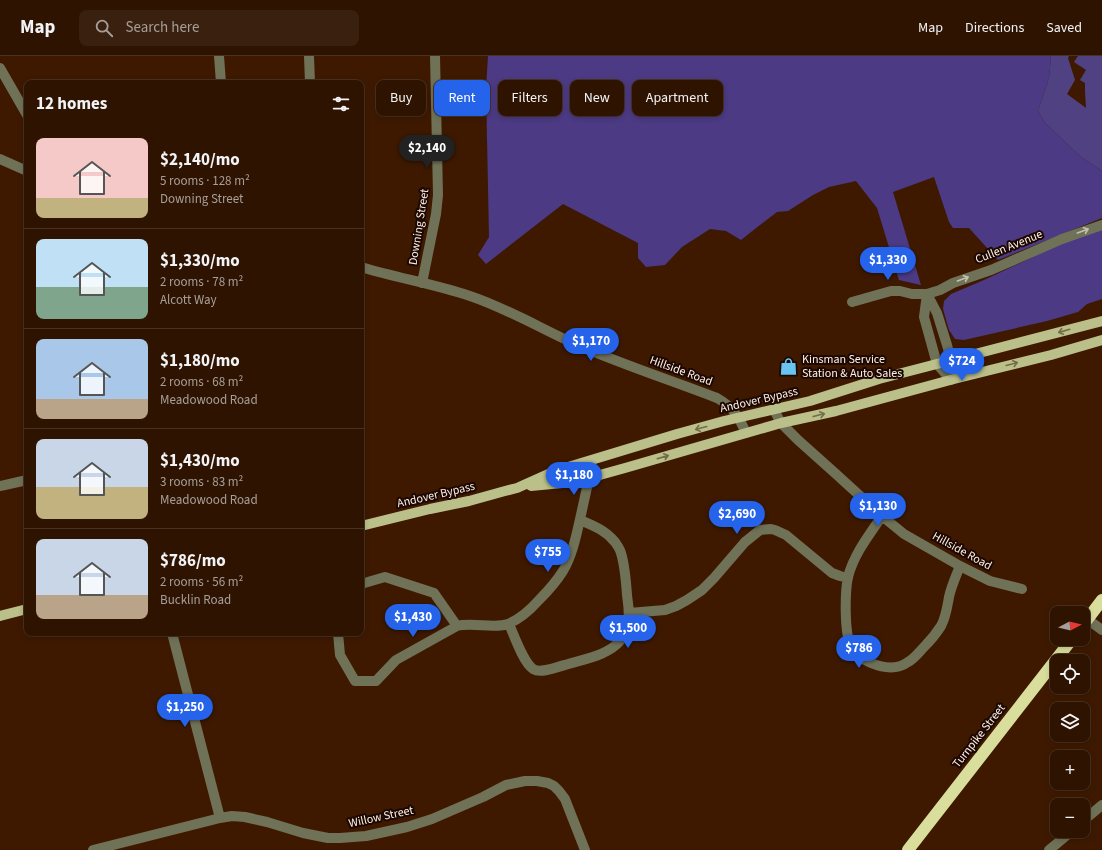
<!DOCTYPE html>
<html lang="en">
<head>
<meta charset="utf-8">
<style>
  body { margin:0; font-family:"Source Sans 3",sans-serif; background:#3a200f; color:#f1f3f6; height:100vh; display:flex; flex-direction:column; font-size:15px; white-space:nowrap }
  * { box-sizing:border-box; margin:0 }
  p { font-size:13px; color:#a79e99 }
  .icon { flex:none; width:22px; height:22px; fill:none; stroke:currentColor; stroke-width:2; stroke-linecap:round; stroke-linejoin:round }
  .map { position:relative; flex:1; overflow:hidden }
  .panel { position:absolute; left:24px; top:24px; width:340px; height:556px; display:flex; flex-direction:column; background:#2e1300; border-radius:8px; box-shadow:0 2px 6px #0003,0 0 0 1px #493222 }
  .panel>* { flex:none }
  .top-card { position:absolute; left:376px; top:24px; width:380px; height:36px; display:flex; gap:8px }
  .needle { width:26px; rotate:83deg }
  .controls { position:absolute; left:1050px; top:550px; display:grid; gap:8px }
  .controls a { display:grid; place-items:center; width:40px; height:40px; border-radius:8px; background:#2e1300; box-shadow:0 2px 6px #0003,0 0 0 1px #493222; font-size:20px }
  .price { position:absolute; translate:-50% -34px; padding:0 9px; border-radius:14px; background:#2563eb; color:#fff; font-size:13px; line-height:26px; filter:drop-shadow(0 1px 2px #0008) }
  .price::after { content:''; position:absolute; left:50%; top:24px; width:12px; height:9px; margin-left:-6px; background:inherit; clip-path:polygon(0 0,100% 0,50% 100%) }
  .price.current { background:#222; color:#fff }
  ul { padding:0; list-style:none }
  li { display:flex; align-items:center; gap:12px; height:100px; padding:0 12px }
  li+li { border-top:1px solid #493222 }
  li span { display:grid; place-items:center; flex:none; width:112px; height:80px; border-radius:8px; color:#555 }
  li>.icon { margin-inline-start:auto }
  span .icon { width:48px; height:48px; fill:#fffc; stroke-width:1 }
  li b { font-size:17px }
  h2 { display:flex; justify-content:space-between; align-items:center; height:48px; padding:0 12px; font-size:17px }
  .tag { padding:0 14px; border-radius:8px; background:#2e1300; box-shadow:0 2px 6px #0003,0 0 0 1px #493222; font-size:14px; line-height:36px }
  .tag.current { background:#2563eb; color:#fff }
  header { display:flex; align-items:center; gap:24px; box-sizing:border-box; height:56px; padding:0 20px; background:#2e1300; border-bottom:1px solid #493222 }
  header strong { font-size:19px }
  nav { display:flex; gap:22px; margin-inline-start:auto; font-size:14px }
  .search { width:280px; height:36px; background:#3a200f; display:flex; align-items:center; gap:10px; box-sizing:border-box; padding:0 14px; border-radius:8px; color:#a79e99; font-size:15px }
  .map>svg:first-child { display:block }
  .green { fill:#504282 }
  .forest { fill:#4c3a84 }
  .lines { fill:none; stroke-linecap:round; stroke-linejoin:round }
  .minor { stroke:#707258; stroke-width:10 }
  .major { stroke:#bbbf89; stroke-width:10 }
  .highway { stroke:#d9de9c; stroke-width:12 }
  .oneway { stroke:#c5beae }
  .oneway2 { stroke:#736d4b }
  .labels { text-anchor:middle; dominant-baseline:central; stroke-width:4; stroke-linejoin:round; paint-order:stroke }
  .street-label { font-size:12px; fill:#fdf0e8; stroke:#1c0800 }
  .poi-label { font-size:12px; fill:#fdf0e8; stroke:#1c0800; text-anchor:start }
</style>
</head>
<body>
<header>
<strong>Map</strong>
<div class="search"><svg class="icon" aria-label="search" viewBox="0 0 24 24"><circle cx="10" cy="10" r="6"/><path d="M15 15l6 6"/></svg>Search here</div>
<nav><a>Map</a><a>Directions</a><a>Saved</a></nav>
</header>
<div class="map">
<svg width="1102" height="794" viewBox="0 0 1102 794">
  <rect width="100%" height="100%" fill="#3e1900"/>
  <path class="green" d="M1051,0H1069L1068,2L1075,24L1067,38L1086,52L1085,36V27L1080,24L1086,14L1074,6L1078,0H1102V115L1081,101L1045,67L1038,55L1049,22Z"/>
  <path class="forest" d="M488,0H1051L1049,22L1038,55L1045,67L1081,101L1102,115V162L998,204L969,172H953L949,166L934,121L893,136L921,229L899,224L877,152L856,125L829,131L813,139L788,155L777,156L760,169L741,184L726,175L710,173L682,191L665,209L646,211L638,202V187L563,148L486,208L478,199L489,181L486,32Z
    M1102,172V243L1087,248L1078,256L1047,265L964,284L955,283L949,274L943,253L944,245L951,238L984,224L1031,202L1057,188Z"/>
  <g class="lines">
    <path class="minor" d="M219,0L221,27
      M309,0L310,27
      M0,12L27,59
      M0,103L27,115
      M361,211C397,222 434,228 470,240C506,252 540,272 575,288C621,308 670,324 717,342C733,351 739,361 746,377
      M422,227L436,158L438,139L435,0
      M927,238L937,257L947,289L951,304V324L937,308L924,261Z
      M852,246L891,235H900L912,238H927L940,234L953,227L991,214L1062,183L1102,169
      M774,354L781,367L798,384L836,418L882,460L904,478L960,510L990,525L1022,533
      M0,430L27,424
      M882,460C869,479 854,498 848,521C845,535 844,577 851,590C855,598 862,603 871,607C883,612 897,614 908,606C914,603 919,596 924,591C930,585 936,578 941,570C946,561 947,552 949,541C951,531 956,520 960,510
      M629,557L665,554L676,550L687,544L702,534L714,522L745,486L760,474L771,473L775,474L786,479L832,517L840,520L848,522
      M1087,563L1102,574
      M509,568C514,579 523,606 533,613C541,618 556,611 565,609C583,603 607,600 620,585C624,580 627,572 628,566C630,557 628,548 627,539C626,525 625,510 621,497C620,493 617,489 615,486C605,474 594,470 580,464
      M457,570C472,566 495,573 508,568C520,563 531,553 539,544C548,535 556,526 563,515C572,500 576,481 580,463C583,450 586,436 589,422
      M172,577L220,762
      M338,577L340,599L355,625H376L396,604L457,570L434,537L385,521L361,528
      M1083,765L1102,749
      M93,794L220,762L232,760L245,761L267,766L303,777L328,782H340L366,780L407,771L432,763L483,741L506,729L525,725H537L548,727L554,730L559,735L565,743L585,794
      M1049,794L1072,775"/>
    <path class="major" d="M531,430L562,427L589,422L625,412L781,367L836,355L954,323L1051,299L1102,284
      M361,470L430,453L469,445L505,435L517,432L555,415L677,378L724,365L810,345L879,323L1102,265
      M0,560L27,553"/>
    <path class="highway" d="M1083,569L1102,544
      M908,794L1072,583"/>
  </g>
  <defs><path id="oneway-shaft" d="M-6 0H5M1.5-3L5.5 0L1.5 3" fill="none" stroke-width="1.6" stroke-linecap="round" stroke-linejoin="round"/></defs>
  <g class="oneway">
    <use href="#oneway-shaft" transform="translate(1083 175) rotate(-20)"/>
    <use href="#oneway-shaft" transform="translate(963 223) rotate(-20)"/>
  </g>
  <g class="oneway2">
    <use href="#oneway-shaft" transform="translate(1064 275) rotate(164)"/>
    <use href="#oneway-shaft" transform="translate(1012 308) rotate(-15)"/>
    <use href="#oneway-shaft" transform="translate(819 359) rotate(-14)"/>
    <use href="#oneway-shaft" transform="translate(701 372) rotate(165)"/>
    <use href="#oneway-shaft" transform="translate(663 401) rotate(-16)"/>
  </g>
  <defs>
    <symbol id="shop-bare" viewBox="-9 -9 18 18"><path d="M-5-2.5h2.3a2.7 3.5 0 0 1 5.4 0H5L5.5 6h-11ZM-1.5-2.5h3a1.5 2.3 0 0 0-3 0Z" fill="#68c4f0" stroke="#1c0800" stroke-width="2.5" paint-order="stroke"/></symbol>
  </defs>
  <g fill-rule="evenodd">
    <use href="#shop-bare" x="776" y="298" width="25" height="25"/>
  </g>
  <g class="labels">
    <g class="street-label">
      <text transform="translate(419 171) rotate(-81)">Downing Street</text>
      <text transform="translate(1009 191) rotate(-22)">Cullen Avenue</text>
      <text transform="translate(681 315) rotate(20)">Hillside Road</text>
      <text transform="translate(759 344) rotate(-13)">Andover Bypass</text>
      <text transform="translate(436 439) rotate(-13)">Andover Bypass</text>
      <text transform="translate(962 495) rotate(29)">Hillside Road</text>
      <text transform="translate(979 680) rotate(-52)">Turnpike Street</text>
      <text transform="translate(381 761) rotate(-12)">Willow Street</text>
    </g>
    <g class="poi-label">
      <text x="802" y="303">Kinsman Service<tspan x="802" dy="14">Station &amp; Auto Sales</tspan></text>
    </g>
  </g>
</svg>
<div class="controls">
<a><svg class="needle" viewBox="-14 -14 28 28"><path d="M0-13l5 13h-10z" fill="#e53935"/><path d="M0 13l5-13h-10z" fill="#a79e99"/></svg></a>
<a><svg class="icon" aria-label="locate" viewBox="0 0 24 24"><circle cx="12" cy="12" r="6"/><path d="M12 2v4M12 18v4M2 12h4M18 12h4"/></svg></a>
<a><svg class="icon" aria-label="layers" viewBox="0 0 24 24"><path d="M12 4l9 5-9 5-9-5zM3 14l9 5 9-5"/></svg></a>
<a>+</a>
<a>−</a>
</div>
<b class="price current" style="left:427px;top:113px">$2,140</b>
<b class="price" style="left:888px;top:225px">$1,330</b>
<b class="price" style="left:591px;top:306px">$1,170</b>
<b class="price" style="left:962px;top:326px">$724</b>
<b class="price" style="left:574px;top:440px">$1,180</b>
<b class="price" style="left:878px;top:471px">$1,130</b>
<b class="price" style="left:737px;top:479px">$2,690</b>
<b class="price" style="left:548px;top:517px">$755</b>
<b class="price" style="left:413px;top:582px">$1,430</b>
<b class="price" style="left:628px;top:593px">$1,500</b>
<b class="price" style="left:859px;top:613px">$786</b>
<b class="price" style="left:185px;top:672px">$1,250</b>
<div class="top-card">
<a class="tag">Buy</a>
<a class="tag current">Rent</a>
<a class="tag">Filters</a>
<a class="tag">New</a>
<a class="tag">Apartment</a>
</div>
<section class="panel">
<h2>12 homes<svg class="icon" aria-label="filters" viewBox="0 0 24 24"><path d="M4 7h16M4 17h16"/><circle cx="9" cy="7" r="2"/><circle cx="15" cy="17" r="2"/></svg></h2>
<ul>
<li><span style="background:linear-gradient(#f6c9c9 75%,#c2b280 0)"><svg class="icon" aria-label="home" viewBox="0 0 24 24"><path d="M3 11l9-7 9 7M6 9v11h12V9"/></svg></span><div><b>$2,140/mo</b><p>5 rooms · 128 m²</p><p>Downing Street</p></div></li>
<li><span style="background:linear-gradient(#bfe0f5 60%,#7fa58c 0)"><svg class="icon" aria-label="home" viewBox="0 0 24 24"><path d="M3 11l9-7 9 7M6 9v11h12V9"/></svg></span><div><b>$1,330/mo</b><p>2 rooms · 78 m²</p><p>Alcott Way</p></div></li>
<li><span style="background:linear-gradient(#a9c7e8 75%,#b9a48a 0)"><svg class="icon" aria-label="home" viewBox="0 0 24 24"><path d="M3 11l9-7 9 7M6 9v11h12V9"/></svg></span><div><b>$1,180/mo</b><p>2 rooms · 68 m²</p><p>Meadowood Road</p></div></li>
<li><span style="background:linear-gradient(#c9d6e8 60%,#c2b280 0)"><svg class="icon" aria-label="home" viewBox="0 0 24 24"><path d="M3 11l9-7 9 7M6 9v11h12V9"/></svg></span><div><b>$1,430/mo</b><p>3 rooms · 83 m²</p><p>Meadowood Road</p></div></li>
<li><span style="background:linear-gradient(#c9d6e8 70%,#b9a48a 0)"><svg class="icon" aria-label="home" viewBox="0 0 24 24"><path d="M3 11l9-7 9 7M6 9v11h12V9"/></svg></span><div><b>$786/mo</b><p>2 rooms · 56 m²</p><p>Bucklin Road</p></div></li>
</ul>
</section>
</div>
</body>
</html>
